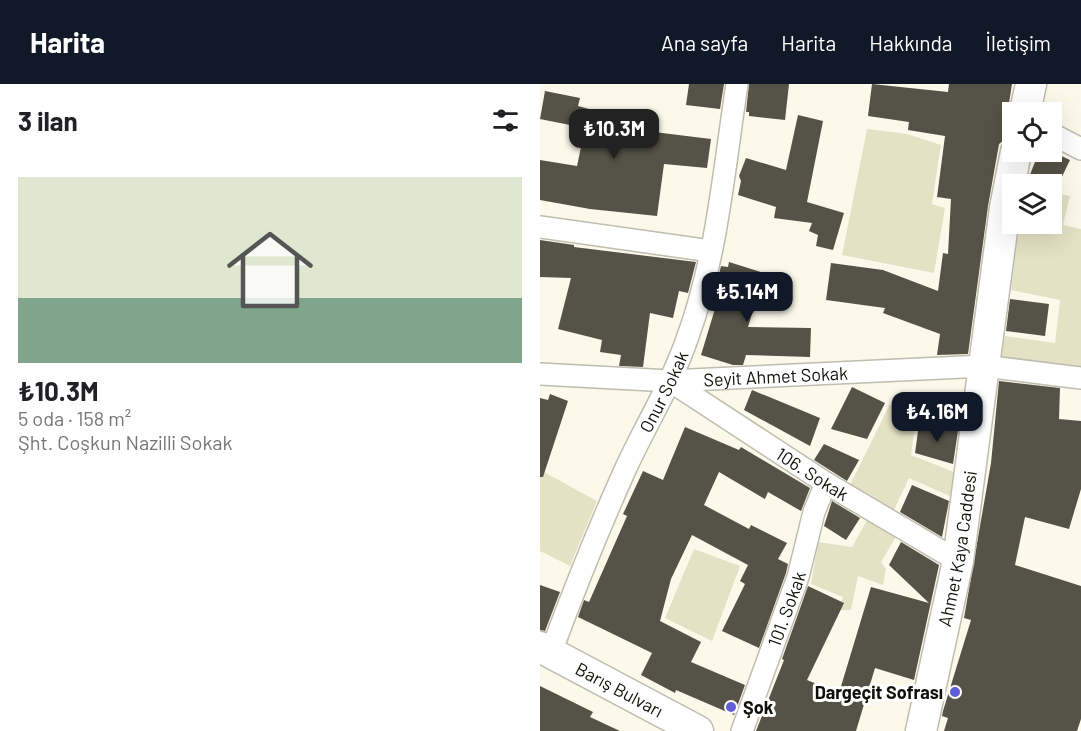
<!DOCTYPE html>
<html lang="tr">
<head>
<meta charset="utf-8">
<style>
  body { margin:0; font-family:Barlow,sans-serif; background:#f2f2f2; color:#202124; height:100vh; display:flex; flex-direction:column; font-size:22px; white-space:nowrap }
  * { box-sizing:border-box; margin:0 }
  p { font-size:20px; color:#757577 }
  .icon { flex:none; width:33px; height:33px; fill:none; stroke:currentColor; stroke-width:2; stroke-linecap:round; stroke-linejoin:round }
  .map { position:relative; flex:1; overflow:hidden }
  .sheet { display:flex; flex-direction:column; background:#fff; width:540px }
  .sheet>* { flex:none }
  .controls { position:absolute; left:462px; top:18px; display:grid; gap:12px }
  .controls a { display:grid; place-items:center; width:60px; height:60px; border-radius:0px; background:#fff; box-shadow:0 6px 24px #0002; font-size:30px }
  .price { position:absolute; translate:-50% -51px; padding:0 14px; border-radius:12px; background:#111827; color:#fff; font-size:20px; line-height:39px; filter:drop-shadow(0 2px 3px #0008) }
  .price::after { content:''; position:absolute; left:50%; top:36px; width:18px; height:14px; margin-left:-9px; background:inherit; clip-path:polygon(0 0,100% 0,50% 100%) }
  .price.selected { background:#222; color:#fff }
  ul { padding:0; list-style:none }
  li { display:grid; align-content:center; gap:12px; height:318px; padding:0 18px }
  li span { display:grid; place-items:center; height:186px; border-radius:0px; color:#555 }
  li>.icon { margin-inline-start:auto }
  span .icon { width:108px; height:108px; fill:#fffc; stroke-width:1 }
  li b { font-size:26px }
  h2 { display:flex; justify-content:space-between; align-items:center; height:72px; padding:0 18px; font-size:26px }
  header { display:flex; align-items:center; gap:36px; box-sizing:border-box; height:84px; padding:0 30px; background:#111827; color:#fff }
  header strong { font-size:28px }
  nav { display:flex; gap:33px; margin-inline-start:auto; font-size:21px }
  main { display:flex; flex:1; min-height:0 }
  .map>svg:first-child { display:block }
  .green { fill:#e5e1c5 }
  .building { fill:#555347 }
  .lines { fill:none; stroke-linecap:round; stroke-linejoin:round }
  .street-casing { stroke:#bfbdaf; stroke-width:24 }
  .secondary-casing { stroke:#bfbdaf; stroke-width:33 }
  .street { stroke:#fff; stroke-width:21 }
  .secondary { stroke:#fff; stroke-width:30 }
  .poi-dot { fill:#605dd6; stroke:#fff; stroke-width:2 }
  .labels { text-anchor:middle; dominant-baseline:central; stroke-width:6; stroke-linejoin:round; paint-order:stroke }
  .street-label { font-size:18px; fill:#10100b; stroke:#fff }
  .poi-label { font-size:18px; font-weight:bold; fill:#10100b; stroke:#fff; text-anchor:end }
</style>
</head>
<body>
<header>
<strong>Harita</strong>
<nav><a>Ana sayfa</a><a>Harita</a><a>Hakkında</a><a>İletişim</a></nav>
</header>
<main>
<section class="sheet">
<h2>3 ilan<svg class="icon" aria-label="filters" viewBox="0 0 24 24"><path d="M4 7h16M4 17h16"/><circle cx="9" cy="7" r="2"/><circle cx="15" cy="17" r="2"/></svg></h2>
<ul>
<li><span style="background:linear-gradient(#dfe7d0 65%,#7fa58c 0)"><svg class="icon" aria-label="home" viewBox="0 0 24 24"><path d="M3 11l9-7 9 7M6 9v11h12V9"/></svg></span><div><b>₺10.3M</b><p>5 oda · 158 m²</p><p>Şht. Coşkun Nazilli Sokak</p></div></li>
</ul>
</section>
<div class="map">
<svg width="541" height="647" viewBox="0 0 541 647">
  <rect width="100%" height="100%" fill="#fcf9eb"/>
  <path class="green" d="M327,45L367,50L401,61L392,120L405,124L394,189L302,171Z
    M512,109L530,112L523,141L541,145V284L460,274L465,252L515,259L520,216L471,206L479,140H512Z
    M350,320L376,334L371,371L414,388L412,413L369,394L354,426L310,401Z
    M0,386L57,417L30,482L0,467Z
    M327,436L357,451L341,478L346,485L343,501L318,492L311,526H298L303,513L271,500L278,458L312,463Z
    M154,465L200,482L172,557L125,534Z"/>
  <path class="building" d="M149,0H184L180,25L146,21Z
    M209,0H249L245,36L209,32V28H206Z
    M332,0L408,8L409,0H472L463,57L459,60L448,122L428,270L397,271L400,250L343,229L345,224L286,216L291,179L343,186L398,207L403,169L408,170L411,115L397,113L405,52L368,46L369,38L328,32Z
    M5,7L40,14L38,22L115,43L114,48L171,55L167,84L124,80L117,132L50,125L0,116V76L37,82L45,44L0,35Z
    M258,31L283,37L267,118L304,129L293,166L276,162L278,151L269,147L272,139L234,134L236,123L198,111L201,97L199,92L206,74L246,86Z
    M499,68H513L530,76L515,107L512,105V100H503L489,93Z
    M0,156L34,161V163L156,178L148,209L139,207L133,234L110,229L103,283L79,282L81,271L60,268L62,256L18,245L31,194L0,193Z
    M189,178L224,189L208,243L271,244L270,273L206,271L203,281H193L161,271L178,215L173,214L181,182L188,183Z
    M470,215L509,220L505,252L466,247Z
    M459,297L520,304L519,335L541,337V405L529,445L485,433L475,481L541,502V635L537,647H404L408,634L402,632L403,627L431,536L424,534L451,379Z
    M312,303L345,319L327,355L291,345Z
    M212,306L280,334L270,362L204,326Z
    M10,310L28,317L3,393H0V314L8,316Z
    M379,340L418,347L413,380L375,369Z
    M145,343L199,366L201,363L270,404L261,427L228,408L225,415L179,388L164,421L209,445L211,441L247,459L238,475L248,480L246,489L219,564L182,547L205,500L200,497L208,481L152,451L131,495L120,537L161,558L151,578L205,601L194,631L136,606L135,609L101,591L112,569L38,533L44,516L49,518L87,432L83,430L103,387L123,396Z
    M284,360L319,376L307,397L274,376Z
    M372,401L409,417L402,453L360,428Z
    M292,417L320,434L306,456L284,442Z
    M361,458L399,481L374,596L335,584L316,647H216L244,576L242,575L268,502L304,519L267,596L299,609L331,503L389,519L349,481Z
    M0,501L20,508L5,547L0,546Z
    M0,602L53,628L50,633L80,647H0Z"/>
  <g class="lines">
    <defs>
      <g id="street">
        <path d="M512,50L541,65"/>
        <path d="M0,143L171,167"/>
        <path id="s1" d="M0,290L130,297L444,282L541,294"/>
        <path id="s2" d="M130,297L286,399L418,477"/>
        <path id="s3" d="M11,568C34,506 58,446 85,386C105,342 131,301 147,255C177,174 184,85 197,0"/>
        <path id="s4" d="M202,647L258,493L274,428L286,399"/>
      </g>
      <g id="secondary">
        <path d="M485,28L491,0"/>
        <path id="s5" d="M0,563L158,647"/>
        <path id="s6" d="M381,647L418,477L465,124L476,68"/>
      </g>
    </defs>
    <use href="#street" class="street-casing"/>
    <use href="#secondary" class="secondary-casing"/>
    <use href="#street" class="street"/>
    <use href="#secondary" class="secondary"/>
  </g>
  <g class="poi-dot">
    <circle cx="415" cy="608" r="6"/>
    <circle cx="191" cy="623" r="6"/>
  </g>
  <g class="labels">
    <g class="street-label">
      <text stroke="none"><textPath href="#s1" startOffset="236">Seyit Ahmet Sokak</textPath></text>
      <text stroke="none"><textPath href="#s3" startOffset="284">Onur Sokak</textPath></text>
      <text stroke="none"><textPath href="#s2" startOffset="170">106. Sokak</textPath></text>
      <text stroke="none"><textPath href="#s6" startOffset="186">Ahmet Kaya Caddesi</textPath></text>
      <text stroke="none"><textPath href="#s4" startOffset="130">101. Sokak</textPath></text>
      <text stroke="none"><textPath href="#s5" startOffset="90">Barış Bulvarı</textPath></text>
    </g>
    <g class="poi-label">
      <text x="403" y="608">Dargeçit Sofrası</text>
      <text x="203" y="623" text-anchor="start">Şok</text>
    </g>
  </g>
</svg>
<div class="controls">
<a><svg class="icon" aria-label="locate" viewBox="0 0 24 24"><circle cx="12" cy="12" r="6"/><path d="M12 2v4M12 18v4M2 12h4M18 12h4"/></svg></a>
<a><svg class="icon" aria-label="layers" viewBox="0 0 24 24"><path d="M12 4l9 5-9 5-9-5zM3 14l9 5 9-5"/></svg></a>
</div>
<b class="price selected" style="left:74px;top:76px">₺10.3M</b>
<b class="price" style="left:207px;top:239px">₺5.14M</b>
<b class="price" style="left:397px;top:359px">₺4.16M</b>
</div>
</main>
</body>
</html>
